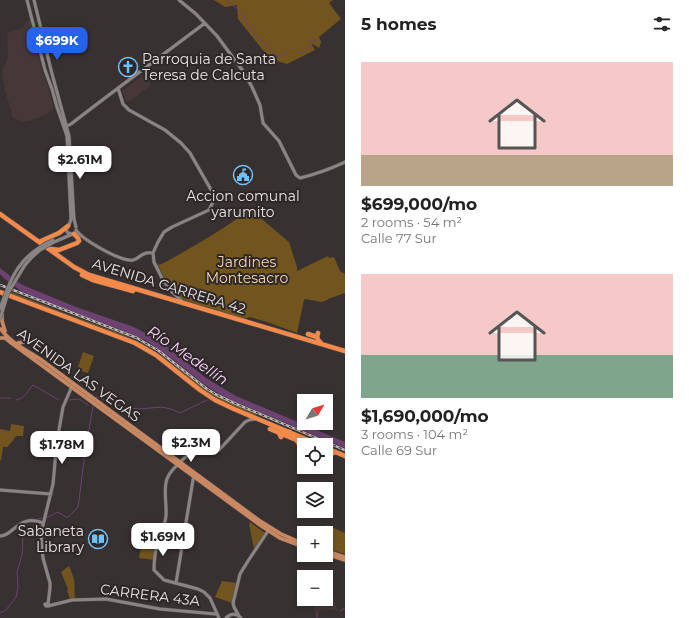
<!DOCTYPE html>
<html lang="en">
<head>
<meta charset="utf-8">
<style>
  body { margin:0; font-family:Montserrat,sans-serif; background:#f2f2f2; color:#222; height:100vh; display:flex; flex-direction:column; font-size:15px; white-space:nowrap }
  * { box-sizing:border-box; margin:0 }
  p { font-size:13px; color:#767676 }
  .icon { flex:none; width:22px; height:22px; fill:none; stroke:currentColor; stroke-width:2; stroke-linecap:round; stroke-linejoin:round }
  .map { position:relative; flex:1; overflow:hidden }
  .details { display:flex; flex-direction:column; background:#fff; width:344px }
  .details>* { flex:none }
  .needle { width:26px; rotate:52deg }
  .buttons { position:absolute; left:297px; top:394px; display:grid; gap:8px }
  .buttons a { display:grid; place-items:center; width:36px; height:36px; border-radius:0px; background:#fff; box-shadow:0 2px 6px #0003; font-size:20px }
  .price { position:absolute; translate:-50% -34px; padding:0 9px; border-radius:8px; background:#fff; color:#222; font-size:13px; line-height:26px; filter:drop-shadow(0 1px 2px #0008) }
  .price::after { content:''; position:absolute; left:50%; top:24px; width:12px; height:9px; margin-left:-6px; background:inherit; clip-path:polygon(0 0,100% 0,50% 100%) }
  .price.active { background:#2563eb; color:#fff }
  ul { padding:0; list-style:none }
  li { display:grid; align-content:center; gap:8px; height:212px; padding:0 16px }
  li span { display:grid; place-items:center; height:124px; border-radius:0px; color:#555 }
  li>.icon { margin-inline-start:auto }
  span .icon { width:72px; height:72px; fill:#fffc; stroke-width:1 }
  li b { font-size:17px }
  h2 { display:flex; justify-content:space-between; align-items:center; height:48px; padding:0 16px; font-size:17px }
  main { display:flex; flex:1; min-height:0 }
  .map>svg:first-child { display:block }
  .built { fill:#453837 }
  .green { fill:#72541e }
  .water { fill:#6d4271 }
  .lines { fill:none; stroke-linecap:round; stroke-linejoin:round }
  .stream { stroke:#6d4271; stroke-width:1 }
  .secondary-casing { stroke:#544e4e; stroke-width:4 }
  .primary-casing { stroke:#544e4e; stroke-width:4.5 }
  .highway-casing { stroke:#544e4e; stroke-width:5.5 }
  .secondary { stroke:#8b8484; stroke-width:3 }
  .primary { stroke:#c98862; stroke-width:3.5 }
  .highway { stroke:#f38a4c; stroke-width:4.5 }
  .rail-casing { stroke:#beb9b9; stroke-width:2.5 }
  .rail { stroke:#2d2727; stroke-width:1; stroke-dasharray:3; stroke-linecap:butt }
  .secondary-bridge-casing { stroke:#544e4e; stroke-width:4; stroke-linecap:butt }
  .secondary-bridge { stroke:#8b8484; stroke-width:3 }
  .labels { text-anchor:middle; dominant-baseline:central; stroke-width:4; stroke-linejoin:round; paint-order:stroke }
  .poi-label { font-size:14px; fill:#e9e5e5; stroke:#2d2727; text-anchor:start }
  .park-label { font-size:14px; fill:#f7d7a5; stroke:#2d2727 }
  .street-label { font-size:14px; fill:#e9e5e5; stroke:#2d2727 }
  .water-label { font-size:15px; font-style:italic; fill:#fbd2fe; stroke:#2d2727 }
</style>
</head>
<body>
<main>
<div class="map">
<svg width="345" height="618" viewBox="0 0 345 618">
  <rect width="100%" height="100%" fill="#373131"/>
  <path class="built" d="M30,20L42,71L47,83L54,108L47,114L29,121H21L13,118L5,90L2,71L8,57L7,33L23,28L27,21Z
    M144,75L151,85L132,100L126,102L122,91Z
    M335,598L337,610L314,611L313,600Z"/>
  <path class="green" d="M214,0H333L329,3L341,19L319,37L321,42L319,48L311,43L315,50L287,64L270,59L238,19L237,5L225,7Z
    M250,209L289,242L297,267V271L328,256L329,258L334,257L340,271L345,274V293C340,295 336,296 331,298C327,299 325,302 321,302L305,299L304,300L297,333L270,323L250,317L245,319L186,301C171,293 165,279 158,265L164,263C194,246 223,230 250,209Z
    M11,292L62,312L124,335L144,344L161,355L208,391L226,401L256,414L255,416C240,409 224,404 210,395C186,379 165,357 140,343L10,295Z
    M83,352L94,356L88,373L77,370Z
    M11,424L24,426L23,436H16L11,443L7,447H3L1,461L0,460V429L10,431Z
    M250,522L265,533L254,549L249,524Z
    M327,525L345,533V554L328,549Z
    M142,543L156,544L154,560L139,558Z
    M69,566C71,571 73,575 74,580C75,586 74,592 75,598L70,599L67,591L68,589L61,572Z
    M222,581L237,583L232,603L215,597Z"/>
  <path class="water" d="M0,268L19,283L25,286L76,307L134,327L152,337L162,343L206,378L236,396L345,442V448L229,399L214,391L204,384L170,357L145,340L119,329L49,303L21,291L5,279L0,274Z"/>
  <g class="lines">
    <path class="stream" d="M226,0L243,13L247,24L277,57L290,51L302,53L311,44L313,40H317
      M0,398H11
      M95,399L96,397H98L112,404L131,408L139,409L162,407L171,409L180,413L207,400
      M16,400C24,400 28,390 33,385L59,400
      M70,400L79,399L88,405
      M46,518L58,512L66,517H68L78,507L79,500L85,453L93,406
      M38,519L42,518
      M340,611L343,609L345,608
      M0,613L6,610L16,597L18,588L17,572L22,555L23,537L27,532L34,527L37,522
      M317,618V612"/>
    <defs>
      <path id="secondary" d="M27,0L45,70L52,89L57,107L67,136L71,219L69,225
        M34,0L51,70L69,136L74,219L76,227
        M179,0L196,14L217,36L243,71L252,87L260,105L263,123L279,141L296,175L300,178C316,174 330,169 345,162
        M118,88L123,104L129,110L165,130L181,143L190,153L214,195L213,202L209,210L172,227L164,232L158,242L153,253L154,262L163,280L172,292L183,302
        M67,126L71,124C115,90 160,57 205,23
        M67,228L66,230L68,233L72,234
        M76,230C83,240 121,262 133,260C138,259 140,255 144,254C147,252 150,253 153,253
        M54,242L75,233
        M0,490L51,494
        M0,536C5,536 7,534 11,531C22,522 29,517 43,523
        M176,583L194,474
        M45,604H47L48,606H46Z
        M48,604L50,588V583L43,558L41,534L42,529L53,484L57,441L63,407L73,384
        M48,606L72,600L106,599L160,609L216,614
        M239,616L234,607L233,603L240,574L248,561L268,531
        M219,618L210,598L204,592L198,589L164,580L154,570C154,561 155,551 158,543C161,534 165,525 166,516C167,505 163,489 167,479C169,471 188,454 195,450C201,446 211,452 219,450L245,422L249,420L255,419
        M226,618C231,613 236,613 241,618"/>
      <path id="primary" d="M2,314V321L5,331
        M1,329C9,342 28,351 40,359L260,521L281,534L304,544
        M0,338H5L10,342L260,525L280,538L304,547
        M18,343L24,342L28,339
        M326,551L345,557
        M326,554L345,560"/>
      <path id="highway" d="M0,214L74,267L89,275L345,351
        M39,242L59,233L68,226
        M51,249L59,250L77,243L79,241L78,238L74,234
        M82,275L93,280L133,291
        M0,292L135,343L156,355L200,390L215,400L234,409L320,445
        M318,333C316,338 318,340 321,343
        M308,334L317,337
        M270,429L294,439
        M281,437L279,433L290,432L300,445
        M326,448L345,456
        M326,455L336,452"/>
    </defs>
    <use href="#secondary" class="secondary-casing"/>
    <use href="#primary" class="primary-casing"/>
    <use href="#highway" class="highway-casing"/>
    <use href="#secondary" class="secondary"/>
    <use href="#primary" class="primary"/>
    <use href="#highway" class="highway"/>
    <defs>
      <path id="rail" d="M0,285L137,338L159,351L207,389L217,395L234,403L345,450"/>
    </defs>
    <use href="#rail" class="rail-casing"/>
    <use href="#rail" class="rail"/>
    <defs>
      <path id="secondary-bridge" d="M0,309C11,276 20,255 53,240
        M0,319L8,293L25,265L32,257L40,250L54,242"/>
    </defs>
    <use href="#secondary-bridge" class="secondary-bridge-casing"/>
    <use href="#secondary-bridge" class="secondary-bridge"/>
  </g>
  <defs>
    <symbol id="church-ring" viewBox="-11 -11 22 22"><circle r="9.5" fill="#2d2727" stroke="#71c1f5" stroke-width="1.5"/><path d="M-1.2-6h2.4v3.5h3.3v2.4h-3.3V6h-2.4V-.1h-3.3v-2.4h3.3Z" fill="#71c1f5"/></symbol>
    <symbol id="civic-ring" viewBox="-11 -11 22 22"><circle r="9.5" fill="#2d2727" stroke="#71c1f5" stroke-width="1.5"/><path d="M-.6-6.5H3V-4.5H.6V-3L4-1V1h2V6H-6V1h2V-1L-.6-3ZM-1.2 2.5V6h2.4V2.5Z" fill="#71c1f5"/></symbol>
    <symbol id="library-ring" viewBox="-11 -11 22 22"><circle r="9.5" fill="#2d2727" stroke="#71c1f5" stroke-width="1.5"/><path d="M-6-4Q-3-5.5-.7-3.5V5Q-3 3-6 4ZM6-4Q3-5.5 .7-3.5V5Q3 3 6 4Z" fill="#71c1f5"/></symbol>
  </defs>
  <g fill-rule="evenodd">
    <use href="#church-ring" x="117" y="56" width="22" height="22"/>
    <use href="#civic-ring" x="232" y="164" width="22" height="22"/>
    <use href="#library-ring" x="87" y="528" width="22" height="22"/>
  </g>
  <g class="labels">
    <g class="poi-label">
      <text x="142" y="59">Parroquia de Santa<tspan x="142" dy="16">Teresa de Calcuta</tspan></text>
      <text x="243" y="196" text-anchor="middle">Accion comunal<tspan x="243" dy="16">yarumito</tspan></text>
      <text x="84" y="531" text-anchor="end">Sabaneta<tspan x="84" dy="16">Library</tspan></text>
    </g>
    <g class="park-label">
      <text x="247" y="262">Jardines<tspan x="247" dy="16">Montesacro</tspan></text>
    </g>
    <g class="street-label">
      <text transform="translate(169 286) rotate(17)">AVENIDA CARRERA 42</text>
      <text transform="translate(79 375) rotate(36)">AVENIDA LAS VEGAS</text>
      <text transform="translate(150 595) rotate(7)">CARRERA 43A</text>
    </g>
    <g class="water-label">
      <text transform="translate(188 355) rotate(34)">Río Medellín</text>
    </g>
  </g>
</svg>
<div class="buttons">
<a><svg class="needle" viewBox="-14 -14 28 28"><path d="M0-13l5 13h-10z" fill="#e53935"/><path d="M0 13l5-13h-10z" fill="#767676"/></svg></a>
<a><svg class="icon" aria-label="locate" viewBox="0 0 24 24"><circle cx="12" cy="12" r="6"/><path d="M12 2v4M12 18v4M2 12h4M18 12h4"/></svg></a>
<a><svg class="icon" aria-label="layers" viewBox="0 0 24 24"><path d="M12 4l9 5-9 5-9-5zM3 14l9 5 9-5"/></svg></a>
<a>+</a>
<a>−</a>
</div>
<b class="price active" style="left:57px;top:61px">$699K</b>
<b class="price" style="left:80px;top:180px">$2.61M</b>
<b class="price" style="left:191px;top:463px">$2.3M</b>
<b class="price" style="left:62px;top:465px">$1.78M</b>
<b class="price" style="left:163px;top:557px">$1.69M</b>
</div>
<section class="details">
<h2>5 homes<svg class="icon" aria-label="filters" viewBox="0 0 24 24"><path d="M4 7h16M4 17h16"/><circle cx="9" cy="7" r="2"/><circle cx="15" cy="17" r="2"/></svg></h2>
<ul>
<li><span style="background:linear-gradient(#f6c9c9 75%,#b9a48a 0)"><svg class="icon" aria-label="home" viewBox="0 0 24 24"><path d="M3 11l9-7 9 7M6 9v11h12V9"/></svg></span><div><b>$699,000/mo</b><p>2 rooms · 54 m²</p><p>Calle 77 Sur</p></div></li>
<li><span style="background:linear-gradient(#f6c9c9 65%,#7fa58c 0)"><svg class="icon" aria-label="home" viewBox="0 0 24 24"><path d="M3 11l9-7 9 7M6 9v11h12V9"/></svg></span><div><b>$1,690,000/mo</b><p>3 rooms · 104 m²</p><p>Calle 69 Sur</p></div></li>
</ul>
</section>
</main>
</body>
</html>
